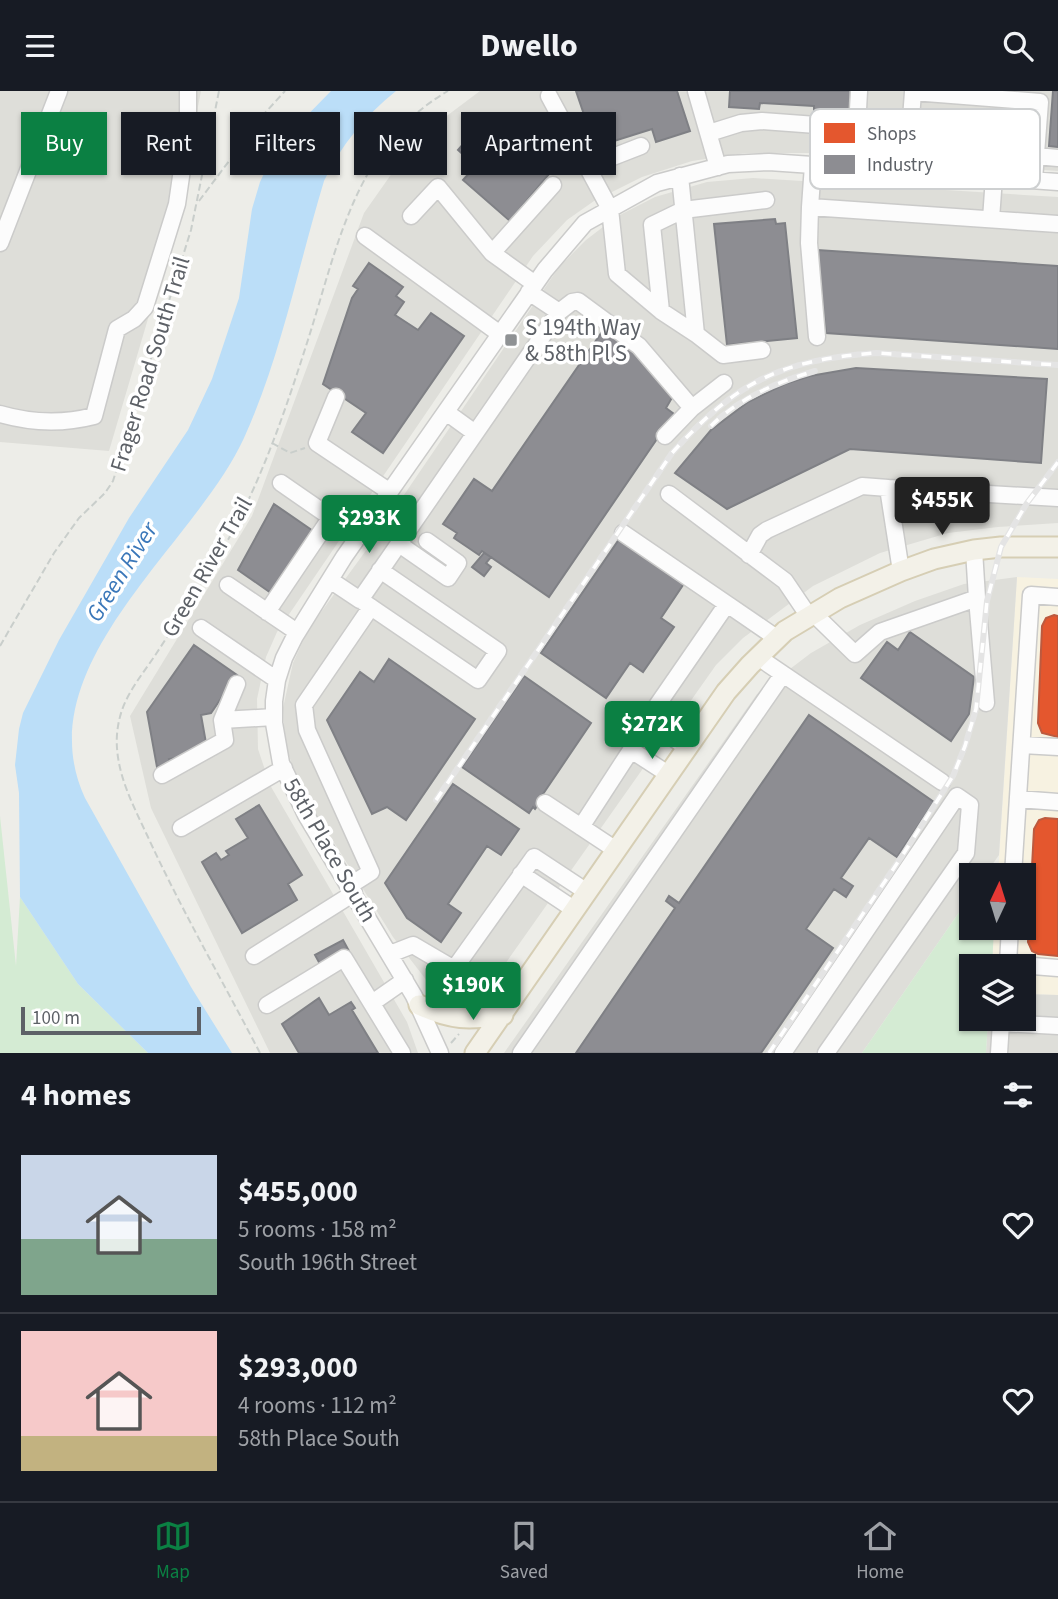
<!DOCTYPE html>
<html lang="en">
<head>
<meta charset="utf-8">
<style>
  body { margin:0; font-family:"Source Sans 3",sans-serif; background:#242831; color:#f1f3f6; height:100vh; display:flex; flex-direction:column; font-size:26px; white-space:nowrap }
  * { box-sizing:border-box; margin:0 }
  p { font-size:23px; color:#9ea1a6 }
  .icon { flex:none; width:38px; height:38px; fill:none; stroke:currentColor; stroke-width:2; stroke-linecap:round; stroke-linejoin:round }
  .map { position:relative; height:962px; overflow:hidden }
  .details { display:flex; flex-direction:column; background:#171b24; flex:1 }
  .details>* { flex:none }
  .top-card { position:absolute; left:21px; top:21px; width:700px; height:63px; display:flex; gap:14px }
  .needle { width:46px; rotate:4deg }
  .buttons { position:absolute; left:959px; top:772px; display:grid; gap:14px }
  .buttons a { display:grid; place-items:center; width:77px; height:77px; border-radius:0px; background:#171b24; box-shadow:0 2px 5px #0004; font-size:35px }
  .scale { position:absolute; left:21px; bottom:18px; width:180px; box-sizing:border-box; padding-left:7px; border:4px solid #5d6167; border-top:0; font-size:19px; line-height:24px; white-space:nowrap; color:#5d6167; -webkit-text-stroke:5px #fff; paint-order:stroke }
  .price { position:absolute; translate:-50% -60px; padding:0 16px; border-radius:7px; background:#0b8043; color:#fff; font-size:23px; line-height:46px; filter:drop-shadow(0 2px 4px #0008) }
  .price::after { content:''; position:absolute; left:50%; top:42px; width:21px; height:16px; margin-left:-10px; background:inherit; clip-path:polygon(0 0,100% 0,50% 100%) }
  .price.active { background:#222; color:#fff }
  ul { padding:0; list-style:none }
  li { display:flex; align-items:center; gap:21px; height:175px; padding:0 21px }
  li+li { border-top:2px solid #363941 }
  li span { display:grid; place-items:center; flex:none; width:196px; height:140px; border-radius:0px; color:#555 }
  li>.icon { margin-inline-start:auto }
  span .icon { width:84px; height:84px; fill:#fffc; stroke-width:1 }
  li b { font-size:30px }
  h2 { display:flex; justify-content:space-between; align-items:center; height:84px; padding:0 21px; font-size:30px }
  .tag { padding:0 24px; border-radius:0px; background:#171b24; box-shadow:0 2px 5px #0004; font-size:24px; line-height:63px }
  .tag.active { background:#0b8043; color:#fff }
  header { display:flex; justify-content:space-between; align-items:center; height:91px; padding:0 21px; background:#171b24; font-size:32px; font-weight:700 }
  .tab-bar { display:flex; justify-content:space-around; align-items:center; height:98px; border-top:2px solid #363941; background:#171b24; font-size:19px; color:#9ea1a6 }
  .tab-bar a { display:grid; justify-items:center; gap:4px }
  .tab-bar .active { color:#0b8043 }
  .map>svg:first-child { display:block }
  .commercial { fill:#f7f2e1 }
  .industrial { fill:#deded9 }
  .green { fill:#d4ebd3 }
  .water { fill:#bbdef8 }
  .shops { fill:#e4572e; stroke:#bc5a3f; stroke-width:2 }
  .industry { fill:#8d8d92; stroke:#7f8085; stroke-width:2 }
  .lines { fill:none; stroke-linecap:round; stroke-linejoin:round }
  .minor-casing { stroke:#cbcbca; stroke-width:19 }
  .major-casing { stroke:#d6ceb4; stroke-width:23 }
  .path { stroke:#c9cecb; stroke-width:2; stroke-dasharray:7 3.5; stroke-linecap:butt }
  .minor { stroke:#fcfcfc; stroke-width:16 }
  .major { stroke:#f3f1e8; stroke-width:19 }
  .rail-casing { stroke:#e4e4e4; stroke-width:6 }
  .rail { stroke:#fff; stroke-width:3.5; stroke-dasharray:10; stroke-linecap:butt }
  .poi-dot { fill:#8f9294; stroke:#fff; stroke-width:2.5 }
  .labels { text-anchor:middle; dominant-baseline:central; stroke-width:7; stroke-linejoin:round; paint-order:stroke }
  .poi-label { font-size:23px; fill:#5d6167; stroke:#fff; text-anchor:start }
  .street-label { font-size:23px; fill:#5d6167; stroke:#fff }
  .water-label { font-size:24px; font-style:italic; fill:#3a77b9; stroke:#fff }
  .key { fill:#fff; stroke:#ced0d1; stroke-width:2 }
  .key-label { font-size:19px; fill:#5d6167 }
</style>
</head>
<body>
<header><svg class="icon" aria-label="menu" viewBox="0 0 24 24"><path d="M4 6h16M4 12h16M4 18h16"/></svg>Dwello<svg class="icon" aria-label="search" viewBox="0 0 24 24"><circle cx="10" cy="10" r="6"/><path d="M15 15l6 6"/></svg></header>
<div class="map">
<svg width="1058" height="962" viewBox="0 0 1058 962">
  <rect width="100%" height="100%" fill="#edede8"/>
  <path class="commercial" d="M1017,486L1058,488V904L1024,903V875H992L994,837L1024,836V784H998Z"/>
  <path class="industrial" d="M0,0H201L175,136L109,360L0,351Z
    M1058,0V80L813,62H745L692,70L642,86L594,110L567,129L533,165L277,541L266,566L257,608L258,658L270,694L407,931L418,962H270L151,717L130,625L252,425L364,122L416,48L480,0Z
    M753,87L1058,106V432L998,436L948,442L880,462L813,495L743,547L716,574L481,907L465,917L454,915L441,908L393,846L300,697L285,653L283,617L293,572L308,539L370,454L559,176L586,149L616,126L655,106L707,91Z
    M1017,486L999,764L985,784H971V804L862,962H504L757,603L811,562L860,534L915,510L964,493Z
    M1024,903L1058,904V962H986L988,928H1024Z"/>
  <path class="green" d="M0,725L16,875L20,806L78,893L148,962H0Z
    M971,804V836L994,837L992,875H971V928H988L986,962H862Z"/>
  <path class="water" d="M331,0H396C365,25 341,54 324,90C298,176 281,265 244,347C194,456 24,575 85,707L191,896L232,962H148L78,893L20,806L19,702L15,674L19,638L23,622L59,549L129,427L188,339L212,288L239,207L252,118L260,91L271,68L284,48Z"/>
  <path class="shops" d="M1054,524L1058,525V646L1042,642L1038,632L1042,535L1046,527Z
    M1045,727L1058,728V865L1038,863L1032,860L1028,851L1034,738L1039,729Z"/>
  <path class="industry" d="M576,0H677L690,40L656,51L652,38L595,56Z
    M730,0H851L849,24L814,22V15L760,12L759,18L729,16Z
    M1053,0H1058V56L1049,55Z
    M486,27L549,83L510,130L463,89L473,78L465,71L468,68L458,59Z
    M775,128L776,133L785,132L797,247L727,254L714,133Z
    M817,159L1058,175V258L826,242Z
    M369,172L403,196L396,205L404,211L395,224L418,239L431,222L464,245L383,362L352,341L366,322L323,293L352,207L358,198L353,195Z
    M604,238L628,255L673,305L666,317L674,323L549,506L482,460L479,464L454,447L457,442L443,433L474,388L492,400Z
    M856,277L1047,288L1041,372L850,358L727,418L675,382L711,339L748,311L785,293L810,285Z
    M274,413L316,442L274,504L238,479Z
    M620,447L685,491L661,527L674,536L643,581L630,572L606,607L541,562Z
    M484,462L491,466L486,472L491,476L484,485L472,476Z
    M910,541L974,586L969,623L951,650L861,587L887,551L898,559Z
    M194,554L237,584L211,622L201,624L206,652L183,666L169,668L170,673L157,676L147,621Z
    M389,568L475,628L406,729L387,716L372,723L327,629L360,581L374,591Z
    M524,585L591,632L541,706L543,707L535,718L533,716L529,722L462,676Z
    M809,624L934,711L897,766L869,747L841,787L853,795L846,806L834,798L806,838L833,857L761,962H576L675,817L666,810L669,805L679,812Z
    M453,693L519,738L501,764L487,755L448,813L461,822L441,851L407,827L385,792Z
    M259,714L302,784L288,793L297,809L242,842L202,771L216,762L221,769L229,764L226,760L248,747L236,728Z
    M343,849L349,860L321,875L315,864Z
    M319,907L329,924L351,911L355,917L352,919L378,962H299L282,933Z"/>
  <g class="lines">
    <defs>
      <path id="minor" d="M696,0L718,76
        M549,5L610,118L617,183L661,220L696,243
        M910,38L1037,47
        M709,42L741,32L762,30L857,37L859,0
        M1036,65L1058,67
        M813,74L810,116L1058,133
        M587,76L641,55
        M854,76L857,37
        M907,80L913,1L1040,11L1034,89
        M680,85L696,243L723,264L762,259
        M810,116L809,152L817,246
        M411,125L438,96L492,162L535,193
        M991,128L994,86
        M365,145L500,243
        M0,152L59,0
        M492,162L553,94
        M661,220L652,134L683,119L766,109
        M559,221L572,211L578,210L639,255L692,317
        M336,306L317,352L390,401
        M446,321L475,342
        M0,323C31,332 63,333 94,325L117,238L134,228L145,216L177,113L188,37V0
        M665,345L692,317L724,292
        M281,392L359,446
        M888,397L1058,407
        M669,403L785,490L808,524
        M623,442L727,513
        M399,453L448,487L458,472L427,450
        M749,464L760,444L767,439L862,395L888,397L901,480
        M330,489L360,509L559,221L529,201
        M228,494L297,541
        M977,507L986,612
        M362,510L478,589L498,560L380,479
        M267,521L331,426
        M813,522L855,563L880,541L977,507L974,459
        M201,537L277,589
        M758,566L942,691
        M222,629L274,626
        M1022,654L1058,656
        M686,656L647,629L727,513L778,548
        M162,684L225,649L222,629L237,593
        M1018,708L1058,711
        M545,712L616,759
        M581,736L631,659L668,683
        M181,737L284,677
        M521,783L575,819
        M1013,784L1031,504L1058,506
        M349,795L371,781L307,639L304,614L371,516
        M1010,836L1008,873L1058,877
        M390,863L413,854L454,878L534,766L587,801
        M254,865L354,802
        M372,912L405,889
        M267,914L344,867L402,962
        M440,962L414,905L306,724L281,672L274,632V610L277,589L284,567L295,545L344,466L545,179L585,132L657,92L728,73L769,71L1058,91
        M521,962L783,583
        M783,962L957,705L970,714L966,762L826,962
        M999,962L1001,932L1058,935"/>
      <path id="major" d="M419,914C452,929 468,929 503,924
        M475,962L726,601L750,574L785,540L840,507L901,480L934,468L974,459L1001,456H1058"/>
    </defs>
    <use href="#minor" class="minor-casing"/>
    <use href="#major" class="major-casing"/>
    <path class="path" d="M199,110L265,22L285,0
      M272,352L290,362L305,357
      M0,555L54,462L79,427L105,402L113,390L191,139L219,0
      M451,952L459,943
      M260,962C222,889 181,818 147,744C134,716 119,688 117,657C116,644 118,631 122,619C129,599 144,581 156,563C177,531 198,499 218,466C257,402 283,327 306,255C337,160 353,55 448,0"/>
    <use href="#minor" class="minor"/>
    <use href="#major" class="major"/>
    <defs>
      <path id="rail" d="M711,335C739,307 777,291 815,280
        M436,709L672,362C736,291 780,269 876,262L1058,274
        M769,962L902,765L953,685L965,655L976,618L987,510L1001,456L1027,412L1058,371"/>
    </defs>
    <use href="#rail" class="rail-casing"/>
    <use href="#rail" class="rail"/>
  </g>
  <rect class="poi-dot" x="504" y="242" width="14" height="14" rx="3.5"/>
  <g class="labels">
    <g class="poi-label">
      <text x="525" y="236">S 194th Way<tspan x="525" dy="26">&amp; 58th Pl S</tspan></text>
    </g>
    <g class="street-label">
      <text transform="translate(150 273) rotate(-73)">Frager Road South Trail</text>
      <text transform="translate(207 476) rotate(-60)">Green River Trail</text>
      <text transform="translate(330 759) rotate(60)">58th Place South</text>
    </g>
    <g class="water-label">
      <text transform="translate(122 481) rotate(-58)">Green River</text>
    </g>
  </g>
  <rect x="810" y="18" width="230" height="80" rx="10" class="key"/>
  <rect x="824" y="32" width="31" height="20" fill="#e4572e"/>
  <rect x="824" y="64" width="31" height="19" fill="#8d8d92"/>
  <g class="key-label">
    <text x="867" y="49">Shops</text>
    <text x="867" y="80">Industry</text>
  </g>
</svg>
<div class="buttons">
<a><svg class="needle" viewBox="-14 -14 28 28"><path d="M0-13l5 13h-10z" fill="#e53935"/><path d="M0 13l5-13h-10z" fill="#9ea1a6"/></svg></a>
<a><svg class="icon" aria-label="layers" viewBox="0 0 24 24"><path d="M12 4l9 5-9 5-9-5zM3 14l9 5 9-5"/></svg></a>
</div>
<div class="scale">100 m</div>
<b class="price active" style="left:942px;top:446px">$455K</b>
<b class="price" style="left:369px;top:464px">$293K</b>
<b class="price" style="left:652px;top:670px">$272K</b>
<b class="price" style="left:473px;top:931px">$190K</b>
<div class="top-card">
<a class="tag active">Buy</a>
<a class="tag">Rent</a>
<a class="tag">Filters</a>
<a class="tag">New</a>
<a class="tag">Apartment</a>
</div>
</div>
<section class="details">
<h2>4 homes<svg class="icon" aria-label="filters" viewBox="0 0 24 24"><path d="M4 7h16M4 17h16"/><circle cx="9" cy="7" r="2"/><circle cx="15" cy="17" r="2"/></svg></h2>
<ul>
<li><span style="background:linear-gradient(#c9d6e8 60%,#7fa58c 0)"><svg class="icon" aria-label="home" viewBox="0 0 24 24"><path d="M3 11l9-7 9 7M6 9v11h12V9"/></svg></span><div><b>$455,000</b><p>5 rooms · 158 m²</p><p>South 196th Street</p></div><svg class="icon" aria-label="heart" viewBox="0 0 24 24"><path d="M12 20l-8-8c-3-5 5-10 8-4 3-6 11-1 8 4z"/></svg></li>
<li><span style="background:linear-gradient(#f6c9c9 75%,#c2b280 0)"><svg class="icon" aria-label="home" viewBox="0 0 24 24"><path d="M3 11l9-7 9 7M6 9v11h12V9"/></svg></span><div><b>$293,000</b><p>4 rooms · 112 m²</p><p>58th Place South</p></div><svg class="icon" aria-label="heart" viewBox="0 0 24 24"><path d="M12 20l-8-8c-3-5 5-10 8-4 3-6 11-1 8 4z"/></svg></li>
</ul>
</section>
<nav class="tab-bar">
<a class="active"><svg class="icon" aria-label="map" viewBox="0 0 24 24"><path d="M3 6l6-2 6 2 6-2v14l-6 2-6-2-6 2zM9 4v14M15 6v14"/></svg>Map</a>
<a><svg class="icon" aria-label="saved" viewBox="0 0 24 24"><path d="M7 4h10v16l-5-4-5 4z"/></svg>Saved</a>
<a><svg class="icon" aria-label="home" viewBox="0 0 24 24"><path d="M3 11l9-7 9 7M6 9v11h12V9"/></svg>Home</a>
</nav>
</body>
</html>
